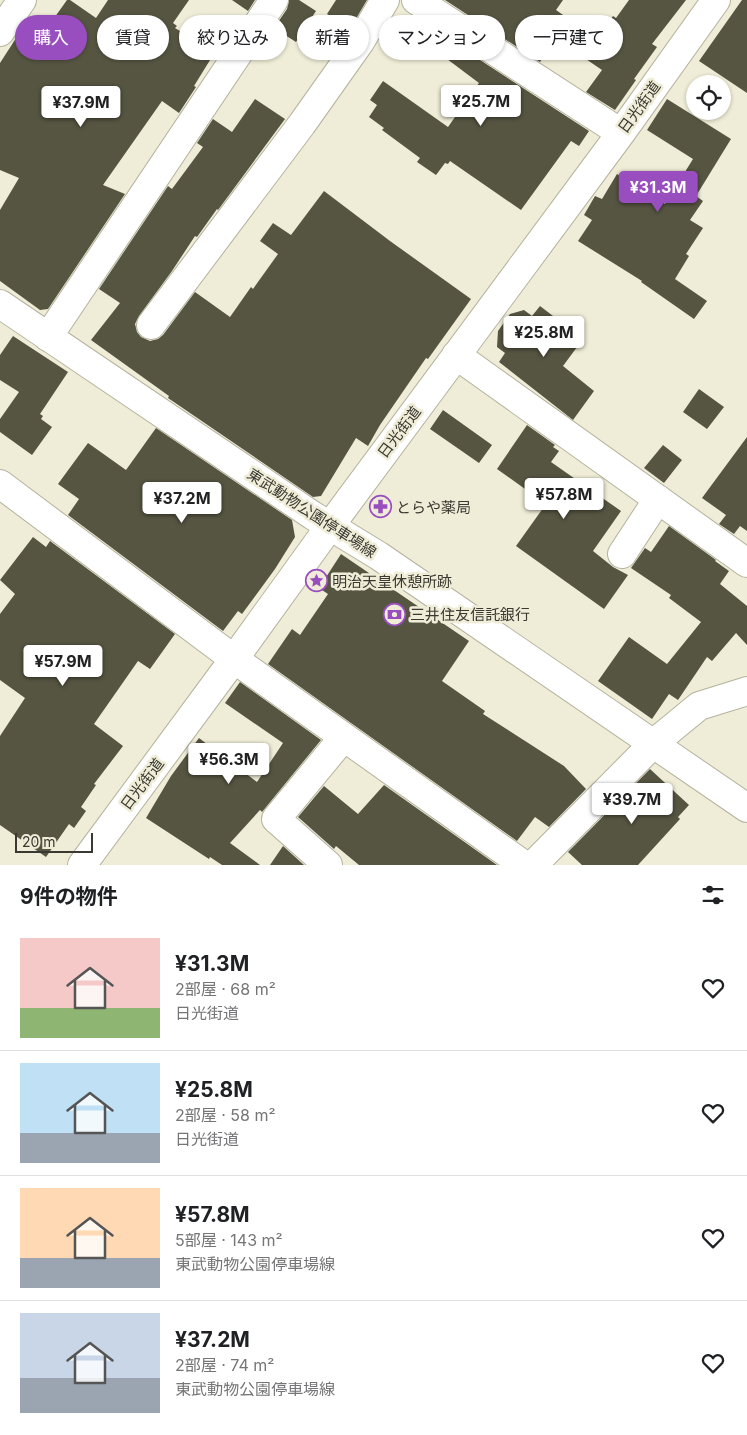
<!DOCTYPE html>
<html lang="ja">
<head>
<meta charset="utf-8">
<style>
  body { margin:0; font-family:Inter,"Noto Sans JP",sans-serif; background:#f6f6f6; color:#202124; height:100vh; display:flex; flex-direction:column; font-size:19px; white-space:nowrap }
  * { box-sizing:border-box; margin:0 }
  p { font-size:16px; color:#757577 }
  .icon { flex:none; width:28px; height:28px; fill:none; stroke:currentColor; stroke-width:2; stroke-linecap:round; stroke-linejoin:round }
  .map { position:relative; height:865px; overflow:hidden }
  .side { display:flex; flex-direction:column; background:#fff; flex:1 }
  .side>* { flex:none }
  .banner { position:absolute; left:15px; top:15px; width:718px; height:45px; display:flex; gap:10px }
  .tools { position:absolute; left:686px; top:75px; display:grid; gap:10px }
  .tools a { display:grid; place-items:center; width:45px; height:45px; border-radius:50%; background:#fff; box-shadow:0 1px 4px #0004; font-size:25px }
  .scale { position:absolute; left:15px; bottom:12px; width:78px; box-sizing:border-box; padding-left:5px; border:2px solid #3a3931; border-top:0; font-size:14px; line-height:18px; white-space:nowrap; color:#3a3931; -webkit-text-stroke:4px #efedd7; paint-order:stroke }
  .price { position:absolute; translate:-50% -42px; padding:0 11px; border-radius:5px; background:#fff; color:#222; font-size:16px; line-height:32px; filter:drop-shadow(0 1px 2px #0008) }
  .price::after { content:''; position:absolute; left:50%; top:30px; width:15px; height:11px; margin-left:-8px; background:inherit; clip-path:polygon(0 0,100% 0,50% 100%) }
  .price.current { background:#994ec0; color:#fff }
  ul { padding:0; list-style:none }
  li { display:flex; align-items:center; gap:15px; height:125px; padding:0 20px }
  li+li { border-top:1px solid #e0e0e0 }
  li span { display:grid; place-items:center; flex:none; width:140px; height:100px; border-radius:0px; color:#555 }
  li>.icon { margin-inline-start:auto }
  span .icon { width:60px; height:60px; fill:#fffc; stroke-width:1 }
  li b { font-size:21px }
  h2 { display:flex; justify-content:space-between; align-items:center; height:60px; padding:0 20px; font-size:21px }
  .tag { padding:0 18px; border-radius:22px; background:#fff; box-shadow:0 1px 4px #0004; font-size:18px; line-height:45px }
  .tag.current { background:#994ec0; color:#fff }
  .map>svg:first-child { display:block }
  .building { fill:#565542 }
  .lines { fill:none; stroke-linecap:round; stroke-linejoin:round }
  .minor-casing { stroke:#b4b29d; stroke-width:30 }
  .major-casing { stroke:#b4b29d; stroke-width:30 }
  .minor { stroke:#fff; stroke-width:28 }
  .major { stroke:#fff; stroke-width:28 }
  .labels { text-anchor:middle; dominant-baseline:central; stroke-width:5; stroke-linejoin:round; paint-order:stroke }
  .street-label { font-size:15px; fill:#3a3931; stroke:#efedd7 }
  .poi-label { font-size:15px; fill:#3a3931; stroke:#efedd7; text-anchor:start }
</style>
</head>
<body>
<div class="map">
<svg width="747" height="865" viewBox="0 0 747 865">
  <rect width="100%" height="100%" fill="#efedd7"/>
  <path class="building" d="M67,0H70L96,18L108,0H189L173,23L177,26L175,28L215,52L194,86L196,87L179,113L162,101L103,185L125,194L48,309L40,310L0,281V210L19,178L0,170V63L20,32L37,42Z
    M232,0H255L248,11Z
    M289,0H299L316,11L296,42L274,28L287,9Z
    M336,0H367L350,29L327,14Z
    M445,0H563L556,10L597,39L613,16L616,18L629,0H686L652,44L657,47L634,79L636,80L615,110L586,92L602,70L555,38L540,62Z
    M742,0H747V93L699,61Z
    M411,15L589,131L579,146L571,141L521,210L450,161L448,164L445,163L436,175L417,162L420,158L382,130L384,128L369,117L377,105L370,100L383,81L448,127L479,83L403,26Z
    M255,99L285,119L218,210L217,209L197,237L195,236L172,271L139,316L135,324L137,332L141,337L150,341L158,339L163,335L195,292L230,317L251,287L253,289L278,254L260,241L273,223L291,235L324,191L390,241L471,299L428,359L426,358L380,425L368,446L356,438L321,496L313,497L168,398L169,396L91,340L120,303L99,289L168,186L172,189L203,147L197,143L213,119L232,132Z
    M667,99L731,139L696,196L703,201L690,220L703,228L686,254L689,256L675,279L707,301L694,319L641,282L642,281L578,241L592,220L584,215L595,196L602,199L617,174L665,204L693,159L647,130Z
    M540,306L583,339L563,366L594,391L573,420L499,362L505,353L497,347L498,331L510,314L524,310L532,316Z
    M13,336L68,372L40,414L43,416L41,419L52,427L32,455L0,432V419L19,392L0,380V355Z
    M699,389L724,407L707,429L683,412Z
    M443,410L492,445L479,463L430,429Z
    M527,425L555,445L553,447L559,451L551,462L621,511L593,551L613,567L628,575L604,609L516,546L546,504L497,469Z
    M156,428L292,520L295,537L275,569L242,614L238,611L223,631L68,515L79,499L58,484L88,443L126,470Z
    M747,437V531L740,526L734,534L719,524L726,515L702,498Z
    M663,445L682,460L664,483L644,468Z
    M669,526L716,560L715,561L729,571L720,584L747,606V645L736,633L712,661L707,657L678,700L669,694L652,719L598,681L629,637L667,664L701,622L669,598L671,595L631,568L645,548L651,552Z
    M33,537L46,547L50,541L175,634L150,669L138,661L94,724L123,746L94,784L96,785L81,807L86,811L74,828L69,824L46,857L0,825V736L25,698L0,680V614L15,594L0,580Z
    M341,554L469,641L442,681L485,711L483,714L564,766L586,789L549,827L535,817L517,841L268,664L292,629L300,635L328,594L319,588Z
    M240,682L321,740L262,812L260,810L230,843L260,865H222L210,857L209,859L146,818L171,776L199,738L257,782L283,743L225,703Z
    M650,769L689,805L678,817L680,819L638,865H582L568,852Z
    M384,785L497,865H359L336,846L334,849L298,817L324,786L358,814Z
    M283,846L304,865H270Z"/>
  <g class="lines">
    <defs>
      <path id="minor" d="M416,0L621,133
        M151,325L302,124L360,42L385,0
        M48,337L274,0
        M456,355L747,563
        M0,484L234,659L524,865
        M330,526L621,133L716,0
        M622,554L658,499
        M328,865L276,819L343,738
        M533,865L654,743L699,706L747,691"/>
      <path id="major" d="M0,32L22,0
        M0,304L312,515L379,556L747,808
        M82,865L234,659L330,526"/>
    </defs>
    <use href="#minor" class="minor-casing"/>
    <use href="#major" class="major-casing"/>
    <use href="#minor" class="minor"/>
    <use href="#major" class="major"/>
  </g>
  <defs>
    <symbol id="pharmacy-ring" viewBox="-11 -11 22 22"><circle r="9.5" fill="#efedd7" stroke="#994ec0" stroke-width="1.5"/><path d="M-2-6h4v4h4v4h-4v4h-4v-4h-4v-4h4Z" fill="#994ec0"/></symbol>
    <symbol id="sight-ring" viewBox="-11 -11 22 22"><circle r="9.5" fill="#efedd7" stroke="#994ec0" stroke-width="1.5"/><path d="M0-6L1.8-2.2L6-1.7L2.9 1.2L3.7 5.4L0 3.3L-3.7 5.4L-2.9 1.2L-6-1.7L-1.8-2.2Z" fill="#994ec0"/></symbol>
    <symbol id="bank-ring" viewBox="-11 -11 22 22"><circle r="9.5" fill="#efedd7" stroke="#994ec0" stroke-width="1.5"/><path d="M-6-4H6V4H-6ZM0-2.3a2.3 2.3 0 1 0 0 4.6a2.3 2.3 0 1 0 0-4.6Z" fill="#994ec0"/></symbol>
  </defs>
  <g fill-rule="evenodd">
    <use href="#pharmacy-ring" x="368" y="494" width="25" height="25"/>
    <use href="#sight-ring" x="304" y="568" width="25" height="25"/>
    <use href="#bank-ring" x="382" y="602" width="25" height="25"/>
  </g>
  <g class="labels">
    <g class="street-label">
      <text transform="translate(639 107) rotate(-54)">日光街道</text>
      <text transform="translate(399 432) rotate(-53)">日光街道</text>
      <text transform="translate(312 513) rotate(33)">東武動物公園停車場線</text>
      <text transform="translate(142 784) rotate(-53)">日光街道</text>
    </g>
    <g class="poi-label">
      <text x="396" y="507">とらや薬局</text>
      <text x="332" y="581">明治天皇休憩所跡</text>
      <text x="410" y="614">三井住友信託銀行</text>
    </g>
  </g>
</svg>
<div class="tools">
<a><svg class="icon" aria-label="locate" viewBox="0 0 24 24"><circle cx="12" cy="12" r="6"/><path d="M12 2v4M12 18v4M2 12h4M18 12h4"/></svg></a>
</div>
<div class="scale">20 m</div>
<b class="price" style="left:481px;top:127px">¥25.7M</b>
<b class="price" style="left:81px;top:128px">¥37.9M</b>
<b class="price current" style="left:658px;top:213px">¥31.3M</b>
<b class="price" style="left:544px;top:358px">¥25.8M</b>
<b class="price" style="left:564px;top:520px">¥57.8M</b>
<b class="price" style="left:182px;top:524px">¥37.2M</b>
<b class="price" style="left:63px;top:687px">¥57.9M</b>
<b class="price" style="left:229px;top:785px">¥56.3M</b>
<b class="price" style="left:632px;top:825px">¥39.7M</b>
<div class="banner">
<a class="tag current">購入</a>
<a class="tag">賃貸</a>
<a class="tag">絞り込み</a>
<a class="tag">新着</a>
<a class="tag">マンション</a>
<a class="tag">一戸建て</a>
</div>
</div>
<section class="side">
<h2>9件の物件<svg class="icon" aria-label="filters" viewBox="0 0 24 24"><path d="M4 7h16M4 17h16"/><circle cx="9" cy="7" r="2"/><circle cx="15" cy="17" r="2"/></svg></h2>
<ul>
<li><span style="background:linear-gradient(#f6c9c9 70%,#8fb573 0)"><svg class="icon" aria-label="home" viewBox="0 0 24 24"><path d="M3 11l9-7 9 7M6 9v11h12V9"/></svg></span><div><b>¥31.3M</b><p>2部屋 · 68 m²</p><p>日光街道</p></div><svg class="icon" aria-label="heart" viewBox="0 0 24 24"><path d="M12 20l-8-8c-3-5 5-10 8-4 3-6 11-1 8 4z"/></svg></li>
<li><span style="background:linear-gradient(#bfe0f5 70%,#9aa5b1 0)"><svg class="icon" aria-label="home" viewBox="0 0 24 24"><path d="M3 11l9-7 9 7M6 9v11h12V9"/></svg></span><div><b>¥25.8M</b><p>2部屋 · 58 m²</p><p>日光街道</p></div><svg class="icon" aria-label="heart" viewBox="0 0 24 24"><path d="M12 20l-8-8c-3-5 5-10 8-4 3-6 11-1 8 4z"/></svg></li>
<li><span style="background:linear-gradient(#ffd9b3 70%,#9aa5b1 0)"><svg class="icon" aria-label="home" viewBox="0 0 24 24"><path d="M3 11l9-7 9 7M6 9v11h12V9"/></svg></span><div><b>¥57.8M</b><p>5部屋 · 143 m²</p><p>東武動物公園停車場線</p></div><svg class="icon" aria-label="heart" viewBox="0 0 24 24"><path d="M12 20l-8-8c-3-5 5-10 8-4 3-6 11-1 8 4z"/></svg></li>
<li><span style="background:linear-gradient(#c9d6e8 65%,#9aa5b1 0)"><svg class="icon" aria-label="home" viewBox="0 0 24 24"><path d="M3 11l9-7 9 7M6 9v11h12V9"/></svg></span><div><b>¥37.2M</b><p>2部屋 · 74 m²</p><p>東武動物公園停車場線</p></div><svg class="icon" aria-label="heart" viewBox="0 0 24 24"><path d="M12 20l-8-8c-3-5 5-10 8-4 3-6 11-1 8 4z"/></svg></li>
</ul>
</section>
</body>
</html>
